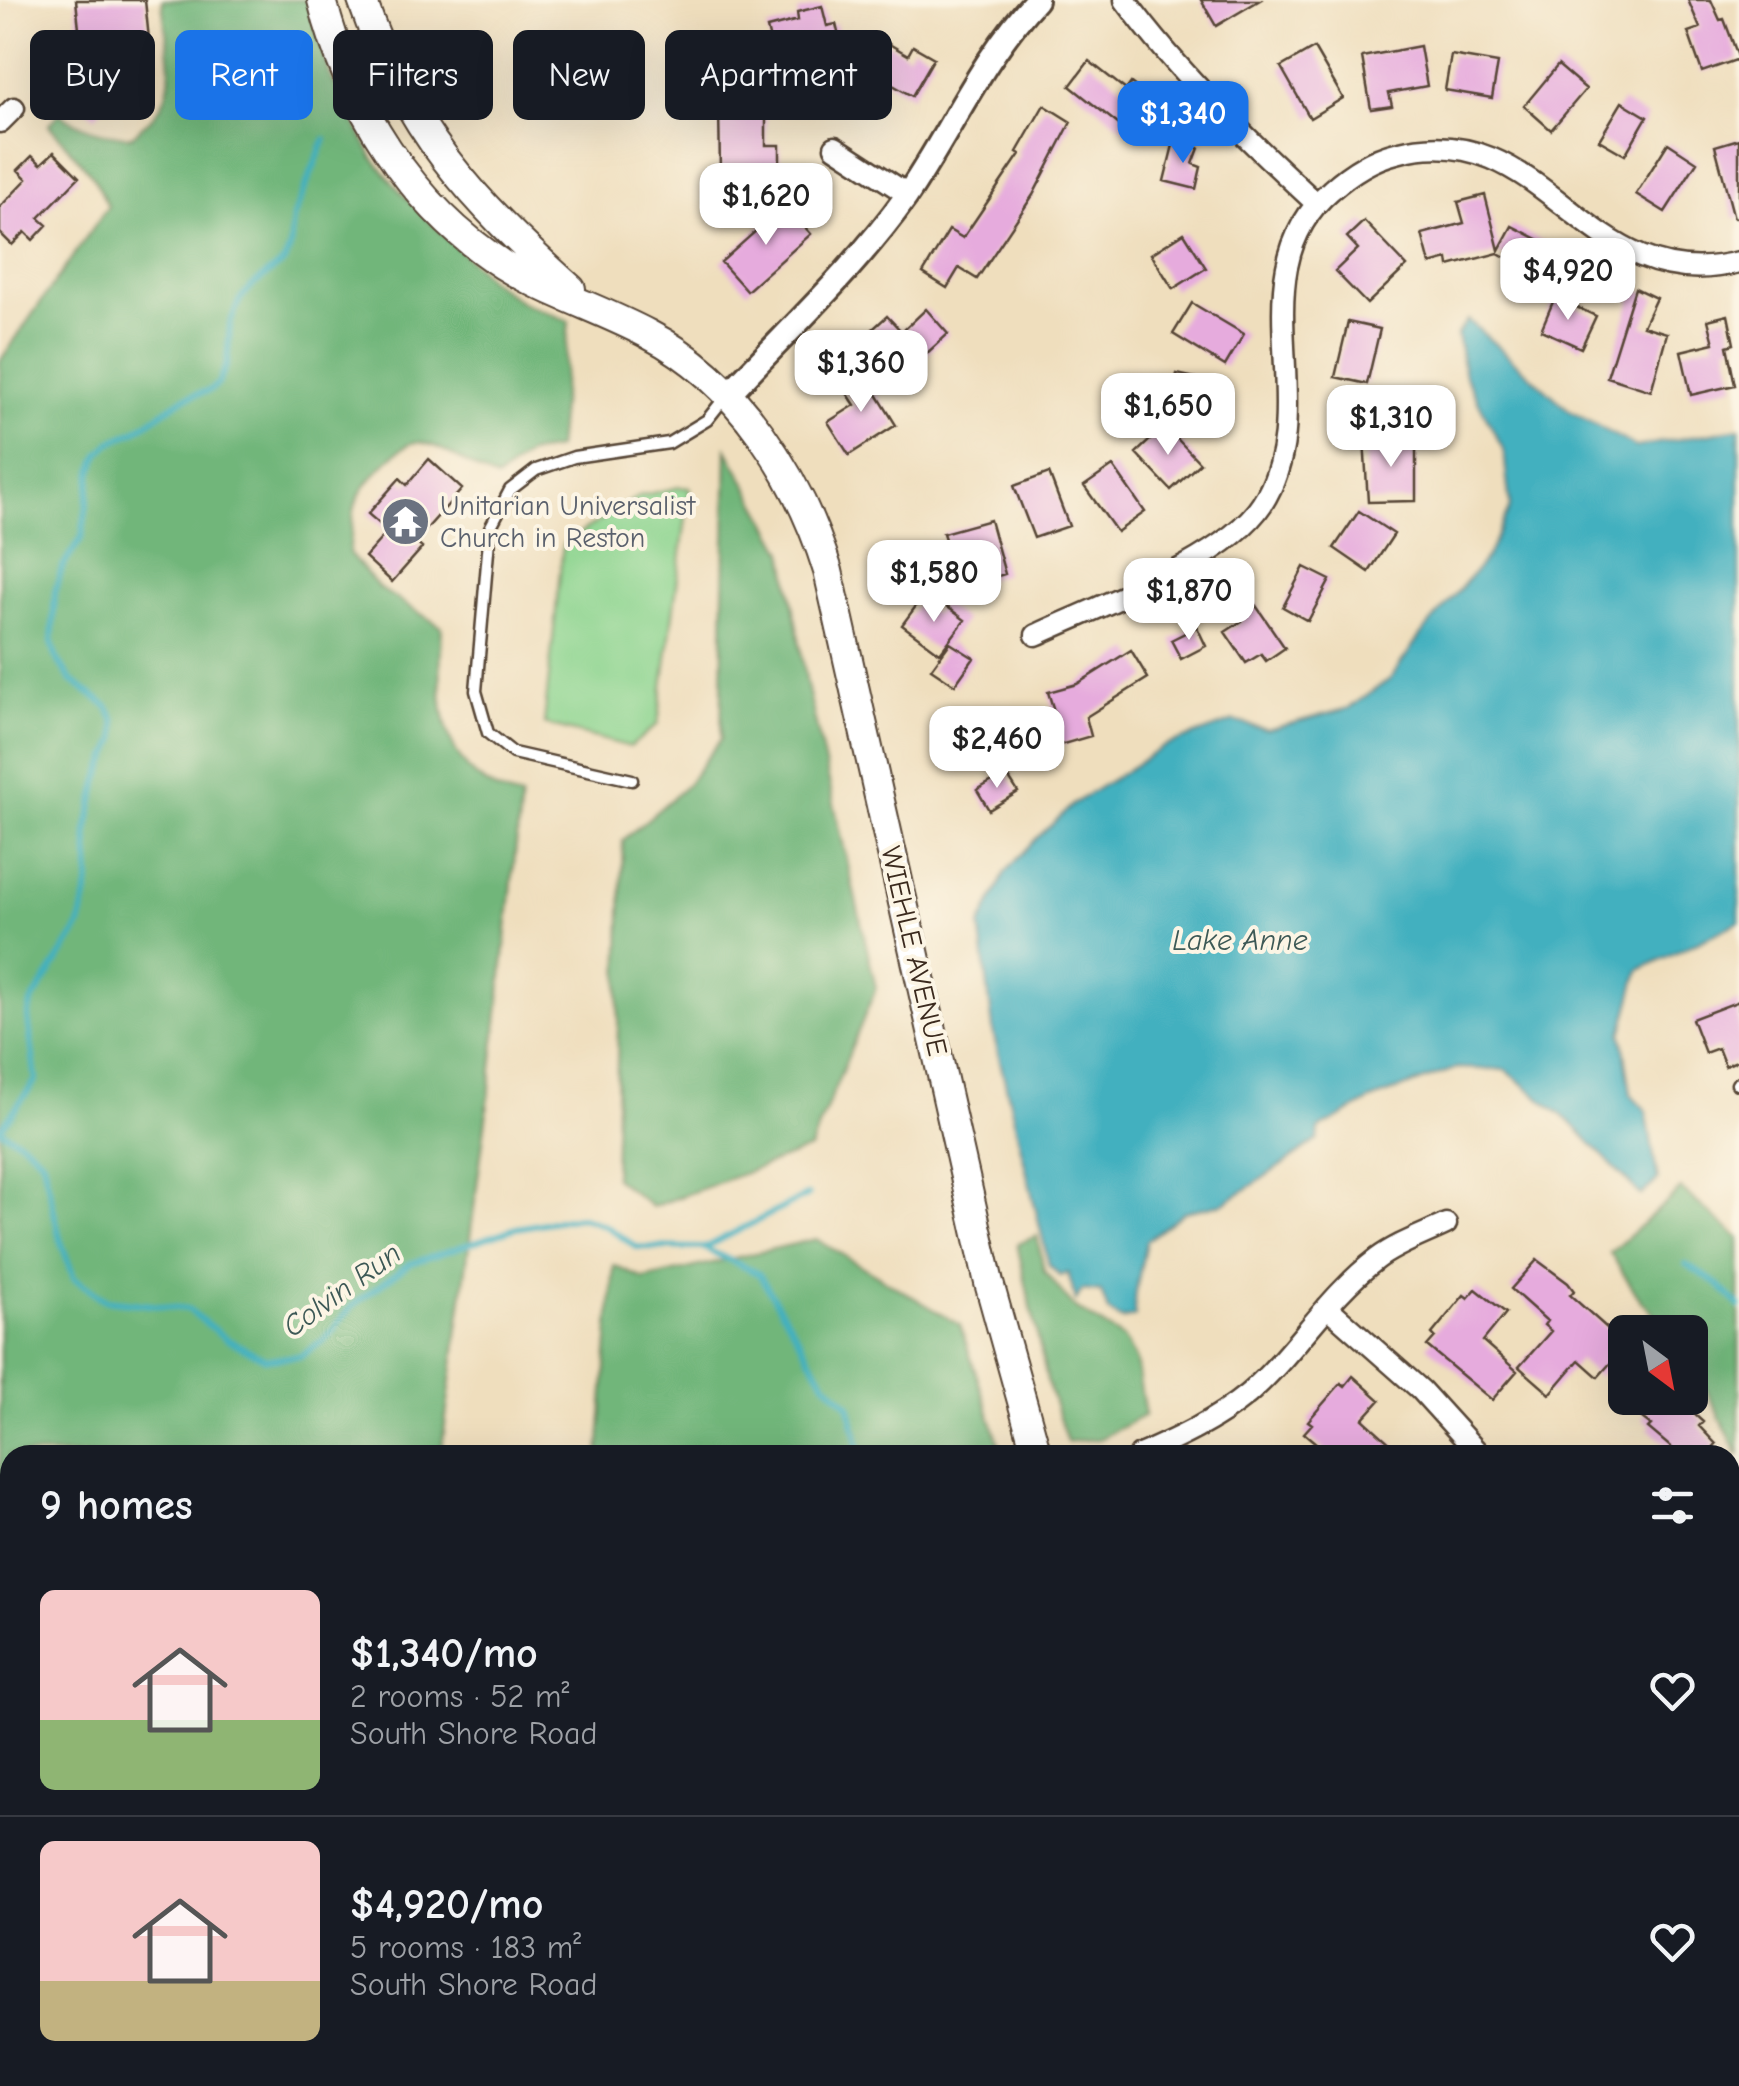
<!DOCTYPE html>
<html lang="en">
<head>
<meta charset="utf-8">
<style>
  body { margin:0; font-family:"Comic Neue",sans-serif; background:#242831; color:#f1f3f6; height:100vh; display:flex; flex-direction:column; font-size:38px; white-space:nowrap }
  * { box-sizing:border-box; margin:0 }
  p { font-size:32px; color:#9ea1a6 }
  .icon { flex:none; width:55px; height:55px; fill:none; stroke:currentColor; stroke-width:2; stroke-linecap:round; stroke-linejoin:round }
  .map { position:relative; flex:1; overflow:hidden }
  .drawer { position:absolute; left:0px; top:1445px; width:1740px; height:642px; display:flex; flex-direction:column; background:#171b24; border-radius:30px 30px 0 0; box-shadow:0 10px 40px #0002 }
  .drawer>* { flex:none }
  .banner { position:absolute; left:30px; top:30px; width:1000px; height:90px; display:flex; gap:20px }
  .needle { width:65px; rotate:148deg }
  .controls { position:absolute; left:1608px; top:1315px; display:grid; gap:20px }
  .controls a { display:grid; place-items:center; width:100px; height:100px; border-radius:15px; background:#171b24; box-shadow:0 10px 40px #0002; font-size:50px }
  .price { position:absolute; translate:-50% -85px; padding:0 22px; border-radius:20px; background:#fff; color:#222; font-size:32px; line-height:65px; filter:drop-shadow(0 2px 5px #0008) }
  .price::after { content:''; position:absolute; left:50%; top:60px; width:30px; height:22px; margin-left:-15px; background:inherit; clip-path:polygon(0 0,100% 0,50% 100%) }
  .price.active { background:#1a73e8; color:#fff }
  ul { padding:0; list-style:none }
  li { display:flex; align-items:center; gap:30px; height:250px; padding:0 40px }
  li+li { border-top:2px solid #363941 }
  li span { display:grid; place-items:center; flex:none; width:280px; height:200px; border-radius:15px; color:#555 }
  li>.icon { margin-inline-start:auto }
  span .icon { width:120px; height:120px; fill:#fffc; stroke-width:1 }
  li b { font-size:42px }
  h2 { display:flex; justify-content:space-between; align-items:center; height:120px; padding:0 40px; font-size:42px }
  .pill { padding:0 35px; border-radius:15px; background:#171b24; box-shadow:0 10px 40px #0002; font-size:35px; line-height:90px }
  .pill.active { background:#1a73e8; color:#fff }
  .map>svg:first-child { display:block }
  .green { fill:#8cd48f; stroke:#647f56; stroke-width:2.5 }
  .forest { fill:#71b67a; stroke:#56704c; stroke-width:2.5 }
  .water { fill:#42b0bf; stroke:#3e6d6e; stroke-width:2.5 }
  .lines { fill:none; stroke-linecap:round; stroke-linejoin:round }
  .stream { stroke:#42b0bf; stroke-width:6 }
  .building { fill:#e6abdd }
  .service-casing { stroke:#564536; stroke-width:15 }
  .minor-casing { stroke:#564536; stroke-width:25 }
  .tertiary-casing { stroke:#564536; stroke-width:28 }
  .secondary-casing { stroke:#564536; stroke-width:32 }
  .service { stroke:#fff; stroke-width:10 }
  .minor { stroke:#fff; stroke-width:20 }
  .tertiary { stroke:#fff; stroke-width:22 }
  .secondary { stroke:#fff; stroke-width:28 }
  .labels { text-anchor:middle; dominant-baseline:central; stroke-width:8; stroke-linejoin:round; paint-order:stroke }
  .worship-label { font-size:28px; fill:#5b616d; stroke:#fcf5e5; text-anchor:start }
  .street-label { font-size:28px; fill:#3b2a1e; stroke:#fcf5e5 }
  .water-label { font-size:30px; font-style:italic; fill:#3d5956; stroke:#fcf5e5 }
</style>
</head>
<body>
<div class="map">
<svg width="1739" height="2086" viewBox="0 0 1739 2086">
  <rect width="100%" height="100%" fill="#fcf5e5"/>
  <filter id="ink" filterUnits="userSpaceOnUse"><feTurbulence type="fractalNoise" baseFrequency=".01" numOctaves="2"/><feDisplacementMap in="SourceGraphic" scale="20" xChannelSelector="R" yChannelSelector="G"/><feConvolveMatrix kernelMatrix="1 2 1 2 8 2 1 2 1" color-interpolation-filters="sRGB"/></filter>
  <filter id="wash" filterUnits="userSpaceOnUse"><feTurbulence type="fractalNoise" baseFrequency=".0048" numOctaves="4" result="noise"/><feDisplacementMap in="SourceGraphic" scale="40" xChannelSelector="R" yChannelSelector="G"/><feGaussianBlur stdDeviation="2.25" result="paint"/><feColorMatrix in="noise" values="0 0 0 0 0 0 0 0 0 0 0 0 0 0 0 0 0 1.4 0 .05"/><feComposite in="paint" operator="in"/></filter>
  <g filter="url(#wash)">
    <rect width="100%" height="100%" fill="#efdebd"/>
    <path class="green" d="M680,487L690,488L658,724L630,747L544,724L563,544L639,496Z"/>
    <path class="forest" d="M162,0H309L330,75L373,158L403,195L490,280L521,302L569,321L557,449L528,454L497,479C470,469 448,447 419,442C402,440 365,483 358,498C351,513 352,537 349,553L379,588L442,627C438,697 435,778 521,798L490,1088L441,1455H10V1640H0V361L108,206L93,176L49,125L59,113C83,129 104,135 132,136C142,127 154,117 161,106C179,77 164,32 162,0Z
      M727,449L784,552L807,685L876,988L810,1149L652,1207L614,1178L623,840L684,788L721,739Z
      M1681,1189L1739,1238V1456L1690,1358V1332H1670L1640,1299L1610,1253Z
      M1037,1236L1044,1271L1074,1307L1124,1339L1136,1361L1145,1415L1099,1439L1067,1442L1048,1384L1017,1244Z
      M816,1239L960,1325L1003,1455H599L614,1265L644,1279Z
      M1736,1541L1739,1585L1730,1595V1548Z
      M1739,1783V1841L1730,1851V1793Z
      M1730,1987L1739,1994V2086H1704L1697,2078H1730Z
      M1337,2078H1564L1573,2086H1348Z"/>
    <path class="water" d="M1468,320L1570,411L1636,447L1739,428V922L1639,970L1622,1034L1631,1094L1646,1110L1658,1180L1641,1195L1571,1123L1506,1070L1457,1068L1371,1100L1319,1129L1318,1140L1250,1187L1222,1204L1184,1212L1146,1241C1142,1265 1133,1293 1135,1316L1122,1320L1108,1311L1101,1292L1082,1290L1076,1301L1068,1273L1060,1276L1049,1265L994,1036L980,926L1005,873L1036,839L1075,803L1165,746L1234,721L1267,730L1349,708L1390,679L1420,636L1487,557L1510,507L1504,451L1465,376L1457,334Z"/>
    <g class="lines">
      <path class="stream" d="M325,139L293,218L290,248L284,262L253,285L240,299L230,324L227,364L218,384L208,391L184,398L137,430L110,443L99,454L92,471L82,537L62,568L55,592L52,642L56,657L71,680L107,706L115,721L116,739L99,779L87,831L90,877L80,926L31,1003L28,1018L36,1080L0,1130L23,1143L43,1161L60,1239L74,1278L105,1300L188,1309L226,1339L266,1359L301,1356L324,1340L353,1305L409,1264L516,1228L579,1217L606,1226L636,1247L704,1248L808,1195
        M704,1248L759,1274L825,1382L849,1405L861,1455
        M1686,1264L1719,1285L1739,1306
        M1482,2078L1492,2086"/>
    </g>
    <g id="blocks">
      <path class="building" d="M76,0H145L150,49L95,117L55,84L75,59L63,50L79,29Z
        M1201,0H1260L1216,26Z
        M1688,0H1711L1720,20L1724,19L1739,59L1702,72L1688,32L1700,28Z
        M822,6L827,26L836,24L842,49L776,66L767,28L798,20L797,12Z
        M879,38L908,55L913,46L934,58L912,96L884,80L874,97L852,84Z
        M1420,46L1427,86L1389,93L1392,106L1371,109L1362,57Z
        M1314,48L1343,98L1310,118L1281,67Z
        M1451,55L1498,63L1492,98L1445,90Z
        M1089,61L1126,90L1131,83L1153,101L1128,132L1070,86Z
        M1558,65L1586,89L1551,130L1524,106Z
        M1622,102L1647,117L1625,155L1599,140Z
        M1044,105L1071,122L1033,195L977,279L959,268L947,288L923,273L949,230L963,238L1020,154L1017,152Z
        M766,107V145H780V171L720,172L719,108Z
        M1739,139V217L1734,218L1715,146Z
        M1174,141L1199,148L1193,164L1201,167L1196,189L1164,181Z
        M1668,143L1697,162L1665,212L1636,194Z
        M54,152L79,177L39,218L47,225L33,240L25,232L12,245L0,233V207L27,179L18,170L32,156L41,164Z
        M1485,195L1499,250L1512,226L1557,249L1542,277L1498,253L1449,266L1448,259L1430,264L1422,234L1464,223L1458,202Z
        M785,205L811,234L747,291L721,262Z
        M1364,221L1407,266L1367,304L1335,271L1358,249L1347,237Z
        M1184,233L1206,268L1173,289L1151,254Z
        M1635,288L1656,298L1643,326L1667,333L1651,391L1607,377Z
        M1555,297L1596,316L1581,348L1541,330Z
        M1192,303L1244,334L1225,366L1173,334Z
        M926,309L948,334L901,377L864,337L887,316L902,332Z
        M1728,315L1734,344L1727,346L1735,385L1691,395L1681,351L1714,343L1708,320Z
        M1348,322L1380,329L1367,384L1335,377Z
        M862,370L896,425L849,455L828,422L855,405L841,384Z
        M1177,374L1227,385L1220,417L1169,405Z
        M1165,426L1200,463L1171,490L1136,453Z
        M1416,438V501L1368,502L1364,440Z
        M429,459L462,489L415,542L422,548L392,582L365,557L388,531L368,514L400,478L407,485Z
        M1113,466L1145,512L1117,532L1084,486Z
        M1049,473L1069,526L1034,538L1014,486Z
        M1359,511L1394,534L1369,572L1334,548Z
        M990,520L1005,574L971,584L962,552L950,555L943,533Z
        M1304,567L1330,580L1308,621L1283,607Z
        M1248,594L1285,648L1266,661L1261,654L1246,663L1225,632L1242,621L1231,604Z
        M919,602L934,614L942,603L965,620L940,653L902,625Z
        M1197,627L1206,646L1181,659L1171,640Z
        M950,643L974,658L955,685L931,669Z
        M1131,650L1148,678L1086,717L1091,736L1043,750L1034,720L1055,714L1048,692L1077,684Z
        M1006,773L1018,792L989,810L977,790Z
        M1739,1001V1060L1725,1066L1718,1048L1705,1053L1692,1019Z
        M1537,1260L1568,1283L1574,1291L1570,1295L1617,1337L1612,1343L1621,1351L1598,1377L1579,1360L1550,1394L1519,1367L1551,1331L1544,1325L1547,1321L1511,1289Z
        M1476,1289L1506,1313L1483,1341L1517,1371L1492,1400L1427,1346L1435,1337L1432,1334L1464,1295L1468,1298Z
        M1353,1376L1380,1400L1363,1419L1403,1455H1330L1304,1433L1312,1424L1308,1421L1341,1383L1345,1386Z
        M1659,1398H1679L1696,1412L1694,1414L1703,1422L1699,1426L1716,1444L1707,1455H1680L1648,1428L1651,1425L1642,1418Z"/>
    </g>
  </g>
  <g filter="url(#ink)">
    <use href="#blocks" fill-opacity="0" stroke="#564536" stroke-width="2.5"/>
    <g class="lines">
      <defs>
        <path id="service" d="M632,780L513,753L488,733L476,691L490,528L510,490L536,470L574,457L669,443L707,420L726,396
          M1737,1084L1739,1083
          M0,1676L9,1675
          M0,1837L8,1867L0,1917
          M731,2078L736,2086
          M185,2086L186,2078
          M369,2086V2078"/>
        <path id="minor" d="M1125,0C1181,76 1248,140 1317,204
          M0,122L14,108
          M835,147L907,194
          M1036,635C1100,605 1225,561 1262,504C1324,408 1235,272 1331,190C1350,173 1372,159 1396,153C1547,112 1584,302 1739,262
          M1327,1307L1421,1390L1480,1455
          M1140,1455C1179,1438 1215,1421 1248,1394C1295,1353 1327,1297 1377,1259C1397,1244 1423,1235 1446,1224
          M1730,1713L1739,1721
          M18,2078L73,2086
          M1042,2078L1069,2086
          M964,2086L966,2078"/>
        <path id="tertiary" d="M727,396C788,330 854,270 906,197C951,131 981,59 1036,0"/>
        <path id="secondary" d="M322,0C348,104 411,206 503,265C548,293 601,309 648,334C738,380 799,477 828,571L989,1283L1037,1455
          M362,0C407,130 470,198 571,289
          M1608,2078L1617,2086
          M1664,2078L1671,2086"/>
      </defs>
      <use href="#service" class="service-casing"/>
      <use href="#minor" class="minor-casing"/>
      <use href="#tertiary" class="tertiary-casing"/>
      <use href="#secondary" class="secondary-casing"/>
      <use href="#service" class="service"/>
      <use href="#minor" class="minor"/>
      <use href="#tertiary" class="tertiary"/>
      <use href="#secondary" class="secondary"/>
    </g>
  </g>
  <defs>
    <symbol id="temple-disc" viewBox="-11 -11 22 22"><circle r="9.5" fill="#6b7280" stroke="#fcf5e5"/><path d="M0-6L5-2H3V0L6.5 2.5H4V6H1.5V3h-3V6H-4V2.5H-6.5L-3 0V-2H-5Z" fill="#fff"/></symbol>
  </defs>
  <g fill-rule="evenodd">
    <use href="#temple-disc" x="378" y="494" width="55" height="55"/>
  </g>
  <g class="labels">
    <g class="worship-label">
      <text x="440" y="506">Unitarian Universalist<tspan x="440" dy="32">Church in Reston</tspan></text>
    </g>
    <g class="street-label">
      <text transform="translate(914 951) rotate(77)">WIEHLE AVENUE</text>
    </g>
    <g class="water-label">
      <text x="1240" y="940">Lake Anne</text>
      <text transform="translate(342 1290) rotate(-36)">Colvin Run</text>
    </g>
  </g>
</svg>
<div class="controls">
<a><svg class="needle" viewBox="-14 -14 28 28"><path d="M0-13l5 13h-10z" fill="#e53935"/><path d="M0 13l5-13h-10z" fill="#9ea1a6"/></svg></a>
</div>
<b class="price active" style="left:1183px;top:166px">$1,340</b>
<b class="price" style="left:766px;top:248px">$1,620</b>
<b class="price" style="left:1568px;top:323px">$4,920</b>
<b class="price" style="left:861px;top:415px">$1,360</b>
<b class="price" style="left:1168px;top:458px">$1,650</b>
<b class="price" style="left:1391px;top:470px">$1,310</b>
<b class="price" style="left:934px;top:625px">$1,580</b>
<b class="price" style="left:1189px;top:643px">$1,870</b>
<b class="price" style="left:997px;top:791px">$2,460</b>
<div class="banner">
<a class="pill">Buy</a>
<a class="pill active">Rent</a>
<a class="pill">Filters</a>
<a class="pill">New</a>
<a class="pill">Apartment</a>
</div>
<section class="drawer">
<h2>9 homes<svg class="icon" aria-label="filters" viewBox="0 0 24 24"><path d="M4 7h16M4 17h16"/><circle cx="9" cy="7" r="2"/><circle cx="15" cy="17" r="2"/></svg></h2>
<ul>
<li><span style="background:linear-gradient(#f6c9c9 65%,#8fb573 0)"><svg class="icon" aria-label="home" viewBox="0 0 24 24"><path d="M3 11l9-7 9 7M6 9v11h12V9"/></svg></span><div><b>$1,340/mo</b><p>2 rooms · 52 m²</p><p>South Shore Road</p></div><svg class="icon" aria-label="heart" viewBox="0 0 24 24"><path d="M12 20l-8-8c-3-5 5-10 8-4 3-6 11-1 8 4z"/></svg></li>
<li><span style="background:linear-gradient(#f6c9c9 70%,#c2b280 0)"><svg class="icon" aria-label="home" viewBox="0 0 24 24"><path d="M3 11l9-7 9 7M6 9v11h12V9"/></svg></span><div><b>$4,920/mo</b><p>5 rooms · 183 m²</p><p>South Shore Road</p></div><svg class="icon" aria-label="heart" viewBox="0 0 24 24"><path d="M12 20l-8-8c-3-5 5-10 8-4 3-6 11-1 8 4z"/></svg></li>
</ul>
</section>
</div>
</body>
</html>
